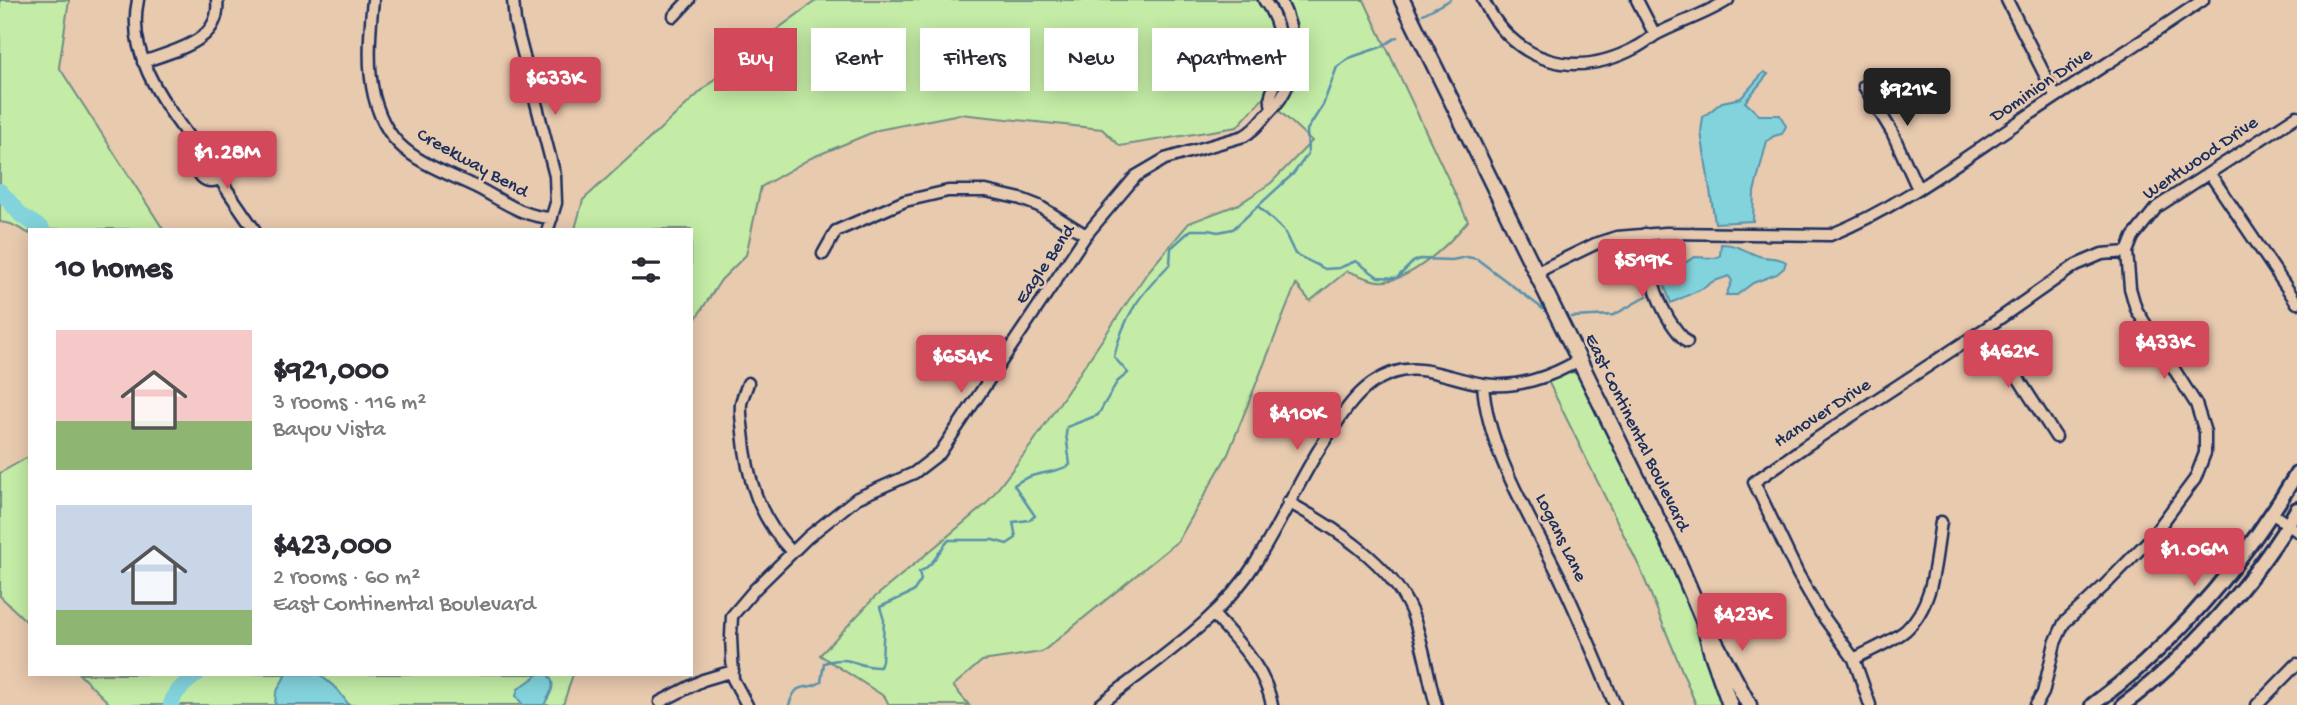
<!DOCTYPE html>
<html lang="en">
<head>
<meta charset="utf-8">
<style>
  body { margin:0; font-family:"Gochi Hand",sans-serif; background:#f2f2f3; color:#2b2b33; height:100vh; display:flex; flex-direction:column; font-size:26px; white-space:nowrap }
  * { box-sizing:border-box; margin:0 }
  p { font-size:23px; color:#7c7c81 }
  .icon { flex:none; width:38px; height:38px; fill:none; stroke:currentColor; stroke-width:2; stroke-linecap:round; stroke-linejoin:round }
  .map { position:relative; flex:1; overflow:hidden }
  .panel { position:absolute; left:28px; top:228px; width:665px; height:448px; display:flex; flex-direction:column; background:#fff; border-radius:0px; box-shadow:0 4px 18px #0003 }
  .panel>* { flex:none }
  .banner { position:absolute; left:714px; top:28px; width:665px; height:63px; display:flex; gap:14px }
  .price { position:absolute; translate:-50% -60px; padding:0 16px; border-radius:7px; background:#d1495b; color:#fff; font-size:23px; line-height:46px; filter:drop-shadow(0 2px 4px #0008) }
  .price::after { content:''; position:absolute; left:50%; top:42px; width:21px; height:16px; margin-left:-10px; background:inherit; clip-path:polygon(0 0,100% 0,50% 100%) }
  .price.active { background:#222; color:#fff }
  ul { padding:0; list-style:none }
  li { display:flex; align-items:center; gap:21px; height:175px; padding:0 28px }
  li span { display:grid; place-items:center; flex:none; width:196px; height:140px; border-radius:0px; color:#555 }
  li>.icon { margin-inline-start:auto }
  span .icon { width:84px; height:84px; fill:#fffc; stroke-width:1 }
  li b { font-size:30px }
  h2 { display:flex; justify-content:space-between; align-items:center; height:84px; padding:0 28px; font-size:30px }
  .tag { padding:0 24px; border-radius:0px; background:#fff; box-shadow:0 4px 18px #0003; font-size:24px; line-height:63px }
  .tag.active { background:#d1495b; color:#fff }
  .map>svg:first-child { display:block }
  .green { fill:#c4eca6; stroke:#708e82; stroke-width:2 }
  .water { fill:#83d3dc; stroke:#5991aa; stroke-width:2 }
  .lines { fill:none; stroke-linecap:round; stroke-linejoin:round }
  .stream { stroke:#5991aa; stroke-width:2.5 }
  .river { stroke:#83d3dc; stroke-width:16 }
  .minor-casing { stroke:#1b2f5e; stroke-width:15 }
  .tertiary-casing { stroke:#1b2f5e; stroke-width:18 }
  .secondary-casing { stroke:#1b2f5e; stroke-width:19 }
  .minor { stroke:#e8caaf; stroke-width:10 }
  .tertiary { stroke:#e8caaf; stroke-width:12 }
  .secondary { stroke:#e8caaf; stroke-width:14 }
  .labels { text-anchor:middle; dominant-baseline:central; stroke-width:5; stroke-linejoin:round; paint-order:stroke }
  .street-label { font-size:19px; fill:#1b2f5e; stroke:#e8caaf }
</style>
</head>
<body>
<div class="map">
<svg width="2297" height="705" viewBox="0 0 2297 705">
  <rect width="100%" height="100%" fill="#e8caaf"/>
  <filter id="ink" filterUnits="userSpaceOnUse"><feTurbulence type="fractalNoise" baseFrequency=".0143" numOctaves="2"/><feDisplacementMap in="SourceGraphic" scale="14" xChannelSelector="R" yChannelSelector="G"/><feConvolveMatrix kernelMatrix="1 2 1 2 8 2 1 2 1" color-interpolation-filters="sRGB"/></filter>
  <g filter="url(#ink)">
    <path class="green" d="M0,0H69L59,67L163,229H30V234L11,224L0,222Z
      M817,0H1364L1468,221C1450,243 1409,284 1378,281C1368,280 1357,274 1347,271L1310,301L1296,284L1228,454L1178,541L1042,652L982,661L953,686L969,705H889L885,697L820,655L874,598L986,504L1032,444L1147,273L1189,223L1239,204L1271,183L1312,141L1264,97L1237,127L1120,146L1102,129L960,114L878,130L811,158L761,187L746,255L721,280L691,326V229H575L583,200L734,61Z
      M1570,371L1579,375L1584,381L1692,607L1725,705H1696L1640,568L1548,381Z
      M30,456V625L0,596V473Z
      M79,674H573L563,705H111Z"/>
    <path class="water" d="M1764,72L1768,74L1745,102L1759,115H1780L1786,126L1782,134L1774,136L1767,141L1754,192L1753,221L1715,223L1701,132L1703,117L1722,102L1741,98Z
      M1721,244C1736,244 1745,251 1759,256C1768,259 1777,256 1786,262L1784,268L1777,274L1753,283L1737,295H1726L1732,281L1729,276L1712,282L1704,288L1671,303L1663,282L1664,274L1695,257L1715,258L1720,256Z
      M286,674H319L337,689L349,705H275L276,693Z
      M539,674H547C558,684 550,694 544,705H523L516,696L518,689Z"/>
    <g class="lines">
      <path class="stream" d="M1423,14L1450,0
        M1258,206L1284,231L1295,254L1325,269L1339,268L1356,261L1378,277L1397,278L1413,262L1420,259L1452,260L1467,257L1477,259L1547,312
        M1571,317L1614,315L1647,296
        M789,705C798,678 804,693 821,682L824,663C852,654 856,668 880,667L882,661L884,620L880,607L913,592L921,580L919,572C934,566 938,551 949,540H993L1007,544L1016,538L1013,522L1029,520L1035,516L1014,485C1032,471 1052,475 1070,465L1066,434L1067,427L1098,415L1117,382L1128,373L1114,357C1124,314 1141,294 1170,264L1171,248L1191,230H1208L1218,232L1233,229L1293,174L1308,154L1307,130L1323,105L1337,67L1349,58L1381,47L1397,37"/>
      <path class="river" d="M0,191L21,215L42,229
        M171,705C174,691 187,682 197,674"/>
      <defs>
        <path id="minor" d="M138,0C125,60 171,111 203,157
          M373,0C368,46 363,107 399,144C420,165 452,175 478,188C503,201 523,217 552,218
          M513,0L515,22L555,176L556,203L548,229
          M1264,0C1280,21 1285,51 1278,76C1274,91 1268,92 1272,108
          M1483,0C1515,63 1574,81 1637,47C1643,44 1649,39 1655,35C1679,22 1705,15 1728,0
          M1637,0L1655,35
          M2007,0L2056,97
          M674,16L689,0
          M143,62C175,50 222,42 217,0
          M1864,86L1892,132L1917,187
          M198 168a13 13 0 1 1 26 0a13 13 0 1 1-26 0Z
          M2210,174L2297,303
          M219,178L254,229
          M1645,234C1649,274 1657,313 1687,342
          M823,254L836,231L905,201L948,191H986L1021,199L1039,206L1086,235
          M1537,272L1595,244L1617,237L1666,233L1830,235C1897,208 1957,163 2017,123C2078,82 2141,42 2203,0
          M1986,328L2056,437
          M964,359L993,375
          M748,383C746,390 742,397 741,404C740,413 742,423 743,432C747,479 759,518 792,552
          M1483,384C1487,451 1533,521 1562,582C1581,622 1598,664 1615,705
          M1288,502C1333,527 1390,562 1411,611C1424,642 1427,674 1436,705
          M2273,514L2297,531
          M1214,615C1238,642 1265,668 1272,705
          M1854,659C1870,650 1892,642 1906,630C1935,604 1935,558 1941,522
          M660,702L703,680L733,671
          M747,705L733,679L731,636L732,616L755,589L808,537L857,498L914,473L940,453L1086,235L1136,176L1165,159L1244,136C1257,129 1262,119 1272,109C1300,80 1298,35 1280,0
          M1100,705C1154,661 1219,622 1256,562C1285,516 1304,468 1336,424C1346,409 1356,395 1371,384C1412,355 1440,377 1483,384C1516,389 1551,377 1579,360
          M1870,705L1854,659L1820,612L1798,574L1754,482L1807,445L1986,328L2076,265L2102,254L2127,252
          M2036,705L2043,693L2055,643L2064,623L2104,586L2151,538L2195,479L2205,453V432L2196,404L2136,309L2130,288L2127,252L2133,237L2157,207L2297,116
          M2257,705L2297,664"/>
        <path id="tertiary" d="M2092,705C2176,644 2244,562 2297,473
          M2123,705C2186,659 2259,576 2297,509"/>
        <path id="secondary" d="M1402,0L1677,559L1703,620L1711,651L1730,705
          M1713,638L1749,705"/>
      </defs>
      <use href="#minor" class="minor-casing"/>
      <use href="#tertiary" class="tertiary-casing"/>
      <use href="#secondary" class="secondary-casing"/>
      <use href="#minor" class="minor"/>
      <use href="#tertiary" class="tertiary"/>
      <use href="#secondary" class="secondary"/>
    </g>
  </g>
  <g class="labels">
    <g class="street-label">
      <text transform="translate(2042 86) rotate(-34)">Dominion Drive</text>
      <text transform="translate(2201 159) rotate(-34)">Wentwood Drive</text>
      <text transform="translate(472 164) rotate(29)">Creekway Bend</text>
      <text transform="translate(1046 265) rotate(-56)">Eagle Bend</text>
      <text transform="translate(1823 414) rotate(-33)">Hanover Drive</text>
      <text transform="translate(1636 433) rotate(64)">East Continental Boulevard</text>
      <text transform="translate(1560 538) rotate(64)">Logans Lane</text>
    </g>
  </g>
</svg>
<b class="price" style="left:555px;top:117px">$633K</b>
<b class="price active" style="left:1907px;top:128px">$921K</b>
<b class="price" style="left:227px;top:191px">$1.28M</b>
<b class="price" style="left:1642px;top:299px">$519K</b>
<b class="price" style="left:2164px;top:381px">$433K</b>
<b class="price" style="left:2008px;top:390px">$462K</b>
<b class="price" style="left:961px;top:395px">$654K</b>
<b class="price" style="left:1297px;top:452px">$410K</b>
<b class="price" style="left:2194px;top:588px">$1.06M</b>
<b class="price" style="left:1742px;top:653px">$423K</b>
<div class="banner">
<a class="tag active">Buy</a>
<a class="tag">Rent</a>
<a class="tag">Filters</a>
<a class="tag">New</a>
<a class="tag">Apartment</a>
</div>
<section class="panel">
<h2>10 homes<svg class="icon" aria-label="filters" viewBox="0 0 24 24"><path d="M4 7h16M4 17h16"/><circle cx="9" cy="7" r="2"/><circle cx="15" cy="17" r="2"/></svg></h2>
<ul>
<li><span style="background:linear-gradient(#f6c9c9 65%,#8fb573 0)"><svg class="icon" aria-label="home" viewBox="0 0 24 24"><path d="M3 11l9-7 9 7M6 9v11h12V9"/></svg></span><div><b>$921,000</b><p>3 rooms · 116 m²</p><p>Bayou Vista</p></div></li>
<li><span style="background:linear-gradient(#c9d6e8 75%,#8fb573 0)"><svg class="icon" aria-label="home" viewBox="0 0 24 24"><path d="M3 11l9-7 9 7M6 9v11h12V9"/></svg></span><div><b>$423,000</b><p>2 rooms · 60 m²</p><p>East Continental Boulevard</p></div></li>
</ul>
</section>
</div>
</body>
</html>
